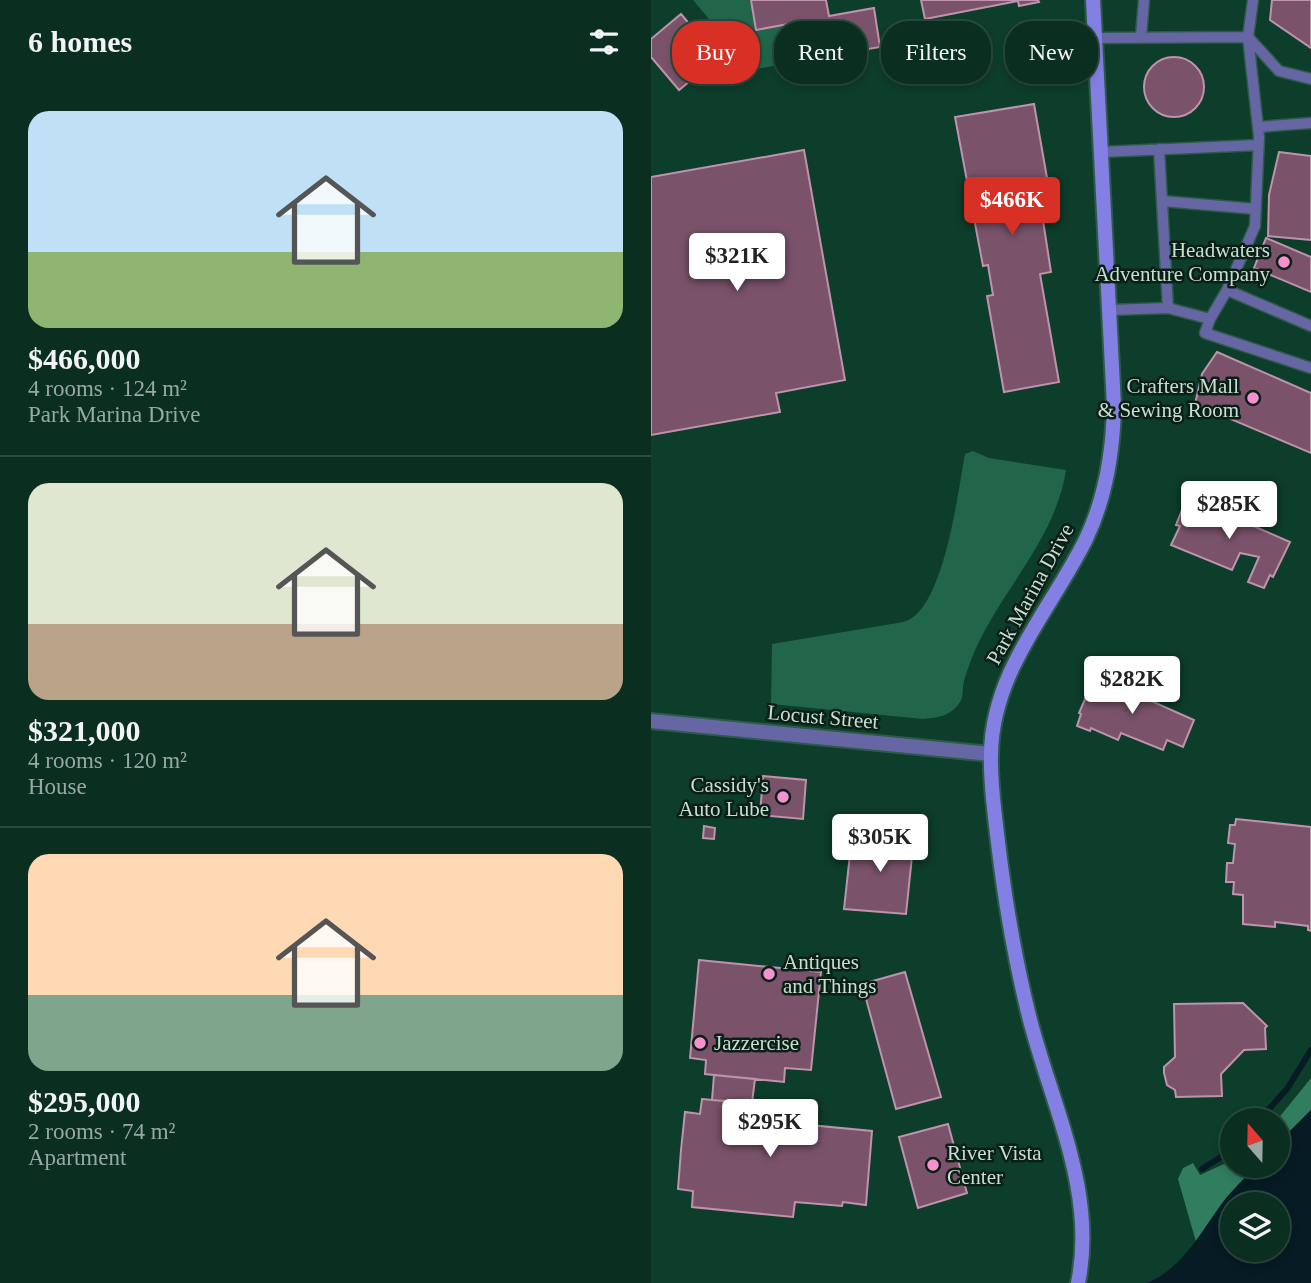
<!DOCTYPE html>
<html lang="en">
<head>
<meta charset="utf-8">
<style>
  body { margin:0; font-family:"Times New Roman",serif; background:#133629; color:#f1f3f6; height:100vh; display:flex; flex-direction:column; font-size:26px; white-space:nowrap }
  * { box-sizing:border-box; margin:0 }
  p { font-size:23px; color:#99a8a5 }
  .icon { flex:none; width:38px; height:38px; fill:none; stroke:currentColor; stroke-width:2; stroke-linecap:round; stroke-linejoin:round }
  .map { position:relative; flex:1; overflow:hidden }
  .sheet { display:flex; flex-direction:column; background:#0a2e20; width:651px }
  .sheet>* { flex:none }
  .guide { position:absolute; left:21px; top:21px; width:534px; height:63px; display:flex; gap:14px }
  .needle { width:46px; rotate:340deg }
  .controls { position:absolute; left:569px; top:1108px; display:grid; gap:14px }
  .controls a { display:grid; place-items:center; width:70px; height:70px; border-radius:50%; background:#0a2e20; box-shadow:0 4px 10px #0003,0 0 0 2px #2a4a3e; font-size:35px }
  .price { position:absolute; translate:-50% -60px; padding:0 16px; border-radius:7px; background:#fff; color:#222; font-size:23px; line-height:46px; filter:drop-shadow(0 2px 4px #0008) }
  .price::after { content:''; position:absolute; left:50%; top:42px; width:21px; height:16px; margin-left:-10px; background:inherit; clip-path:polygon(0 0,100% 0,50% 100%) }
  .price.active { background:#d93025; color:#fff }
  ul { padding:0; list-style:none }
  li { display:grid; align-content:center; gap:14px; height:371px; padding:0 28px }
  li+li { border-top:2px solid #2a4a3e }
  li span { display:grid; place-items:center; height:217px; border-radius:21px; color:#555 }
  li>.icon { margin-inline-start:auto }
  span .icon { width:126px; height:126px; fill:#fffc; stroke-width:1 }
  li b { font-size:30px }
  h2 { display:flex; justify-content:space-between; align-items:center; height:84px; padding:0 28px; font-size:30px }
  .tag { padding:0 24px; border-radius:28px; background:#0a2e20; box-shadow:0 4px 10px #0003,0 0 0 2px #2a4a3e; font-size:24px; line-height:63px }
  .tag.active { background:#d93025; color:#fff }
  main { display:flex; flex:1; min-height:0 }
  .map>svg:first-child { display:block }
  .green { fill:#21654a }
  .forest { fill:#307e5f }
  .water { fill:#061b23; fill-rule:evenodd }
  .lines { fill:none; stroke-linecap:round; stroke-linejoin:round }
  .stream { stroke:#061b23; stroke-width:6 }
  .building { fill:#7a536a; stroke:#be93ab; stroke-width:2 }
  .service-casing { stroke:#2e5a49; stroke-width:13 }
  .tertiary-casing { stroke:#2e5a49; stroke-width:18 }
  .secondary-casing { stroke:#2e5a49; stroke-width:18 }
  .service { stroke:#6766a4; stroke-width:10 }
  .tertiary { stroke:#6766a4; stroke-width:14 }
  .secondary { stroke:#8480e3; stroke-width:14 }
  .poi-dot { fill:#f790ce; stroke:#0c1f17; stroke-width:2.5 }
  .labels { text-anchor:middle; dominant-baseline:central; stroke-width:5; stroke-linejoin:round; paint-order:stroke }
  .poi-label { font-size:21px; fill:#c7dfd3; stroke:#0c1f17; text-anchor:end }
  .street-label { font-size:21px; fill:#c7dfd3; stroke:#0c1f17 }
</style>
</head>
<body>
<main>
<section class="sheet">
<h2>6 homes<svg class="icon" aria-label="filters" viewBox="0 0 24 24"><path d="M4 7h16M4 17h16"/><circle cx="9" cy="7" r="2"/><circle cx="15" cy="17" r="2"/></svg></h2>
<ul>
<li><span style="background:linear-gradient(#bfe0f5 65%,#8fb573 0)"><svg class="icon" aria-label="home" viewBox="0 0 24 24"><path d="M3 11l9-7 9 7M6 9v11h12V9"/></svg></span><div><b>$466,000</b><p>4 rooms · 124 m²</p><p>Park Marina Drive</p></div></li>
<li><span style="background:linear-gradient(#dfe7d0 65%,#b9a48a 0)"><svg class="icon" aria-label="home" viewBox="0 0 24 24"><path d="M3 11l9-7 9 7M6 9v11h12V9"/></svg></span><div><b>$321,000</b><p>4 rooms · 120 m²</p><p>House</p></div></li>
<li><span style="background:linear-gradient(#ffd9b3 65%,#7fa58c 0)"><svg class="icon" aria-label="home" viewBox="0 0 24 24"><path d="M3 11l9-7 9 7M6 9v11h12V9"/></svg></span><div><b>$295,000</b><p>2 rooms · 74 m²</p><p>Apartment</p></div></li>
</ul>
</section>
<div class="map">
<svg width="660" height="1283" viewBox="0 0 660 1283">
  <rect width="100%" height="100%" fill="#0d3d2b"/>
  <path class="green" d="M42,0H100L106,30L148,22L155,60L100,70Z
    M322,451L338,458L415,470C405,537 354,586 326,646C321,657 316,670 313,681C311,689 313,696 309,702C300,716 286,718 272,719L120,704L121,644L252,622C293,613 307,490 314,454Z"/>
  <path class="forest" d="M660,1078V1110L627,1143L626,1120Z
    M542,1163L549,1175L573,1164L605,1166L575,1198L545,1242L527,1179L532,1168Z"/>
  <path class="water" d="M660,1110V1283H496C535,1267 551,1228 576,1197C585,1186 596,1176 605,1166H626L627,1143ZM581,1204H626V1250H581Z"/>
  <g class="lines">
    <path class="stream" d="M608,1120L636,1089L660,1050
      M551,1169L581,1150"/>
  </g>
  <path class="building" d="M100,0H175L178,16L223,8L229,47L155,60L148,22L105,30Z
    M270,0H387L388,2L368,6L367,1L274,19Z
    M621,0H660V48L619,20Z
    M30,14L67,58L28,90L0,57V39Z
    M493 87a30 30 0 1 1 60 0a30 30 0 1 1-60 0Z
    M383,104L402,212L391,214L400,272L389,274L408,382L353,392L336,296L342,295L337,265L332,266L304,117Z
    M153,150L194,380L125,393L129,412L0,435V177Z
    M628,152L660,156V240L617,236L618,195Z
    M615,238L660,257V292L603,268Z
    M566,352L660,393V453L544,404L551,374Z
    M545,501L639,542L622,577L619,575L613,588L597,582L608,557L589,553L581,570L520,545L529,526L525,525L531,510L539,514Z
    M444,676L543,720L532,747L516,740L512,750L470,733L467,740L440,728L439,731L426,726L430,714L428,713Z
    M112,776L155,780L152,819L109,815Z
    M585,819L660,827V931L657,930V926L624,922V927L592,924V895L582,894L583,882H575L576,863H582L584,844L577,843L579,825H584Z
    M53,826L64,828L63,839L52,838Z
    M209,832L263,837L255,914L193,909L199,854L208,855Z
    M48,960L170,972L160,1070L134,1068L133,1082L54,1074L55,1060L39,1058Z
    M254,972L290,1097L245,1109L211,984Z
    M592,1003L616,1026L614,1028L615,1049L593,1050L570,1074L571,1096L525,1097L524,1090L516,1085L513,1073V1067L524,1057L523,1004Z
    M63,1075L104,1079L101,1103L61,1100Z
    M51,1099L161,1109L159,1125L221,1131L215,1205L192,1202L191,1206L144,1202L142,1217L41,1207L42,1191L27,1189L30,1150L34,1112L49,1114Z
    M297,1124L316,1193L267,1208L248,1137Z"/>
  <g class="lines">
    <defs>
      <path id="service" d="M490,37L493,0
        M444,38L597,37L602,0
        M598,38L628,71L660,79
        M607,127L660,123
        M508,149L517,308
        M450,152L607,145
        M511,201L605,209
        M576,290L660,326
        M458,310L517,308L559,319L576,290L604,226L608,137L597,37
        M559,319L554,333L660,368"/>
      <path id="tertiary" d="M0,721L340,754"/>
      <path id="secondary" d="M427,1283C446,1191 400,1104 378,1016C363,956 353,895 346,834C343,807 339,781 340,754C341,671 400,610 435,539C455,497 462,453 463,406L442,0"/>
    </defs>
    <use href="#service" class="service-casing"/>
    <use href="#tertiary" class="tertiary-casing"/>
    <use href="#secondary" class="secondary-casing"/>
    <use href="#service" class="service"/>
    <use href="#tertiary" class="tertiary"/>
    <use href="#secondary" class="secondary"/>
  </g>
  <g class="poi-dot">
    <circle cx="633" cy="262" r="7"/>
    <circle cx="602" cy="398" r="7"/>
    <circle cx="132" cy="797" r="7"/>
    <circle cx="118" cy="974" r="7"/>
    <circle cx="49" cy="1043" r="7"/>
    <circle cx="282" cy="1165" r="7"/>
  </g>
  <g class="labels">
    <g class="poi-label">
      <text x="619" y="250">Headwaters<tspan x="619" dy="24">Adventure Company</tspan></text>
      <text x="588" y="386">Crafters Mall<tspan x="588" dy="24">&amp; Sewing Room</tspan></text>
      <text x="118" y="785">Cassidy's<tspan x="118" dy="24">Auto Lube</tspan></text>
      <text x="132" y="962" text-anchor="start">Antiques<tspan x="132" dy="24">and Things</tspan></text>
      <text x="63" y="1043" text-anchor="start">Jazzercise</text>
      <text x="296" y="1153" text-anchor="start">River Vista<tspan x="296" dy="24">Center</tspan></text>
    </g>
    <g class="street-label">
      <text transform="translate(379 594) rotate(-61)">Park Marina Drive</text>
      <text transform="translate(172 717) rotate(5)">Locust Street</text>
    </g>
  </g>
</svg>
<div class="controls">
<a><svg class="needle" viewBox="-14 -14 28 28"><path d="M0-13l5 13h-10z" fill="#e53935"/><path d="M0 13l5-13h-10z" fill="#99a8a5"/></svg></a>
<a><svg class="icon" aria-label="layers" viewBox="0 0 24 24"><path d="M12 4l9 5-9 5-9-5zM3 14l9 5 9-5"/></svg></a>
</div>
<b class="price active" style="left:361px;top:237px">$466K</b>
<b class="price" style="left:86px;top:293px">$321K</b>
<b class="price" style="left:578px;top:541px">$285K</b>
<b class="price" style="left:481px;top:716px">$282K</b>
<b class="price" style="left:229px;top:874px">$305K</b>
<b class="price" style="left:119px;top:1159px">$295K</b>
<div class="guide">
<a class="tag active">Buy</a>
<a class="tag">Rent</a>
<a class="tag">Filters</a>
<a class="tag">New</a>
</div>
</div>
</main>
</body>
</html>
